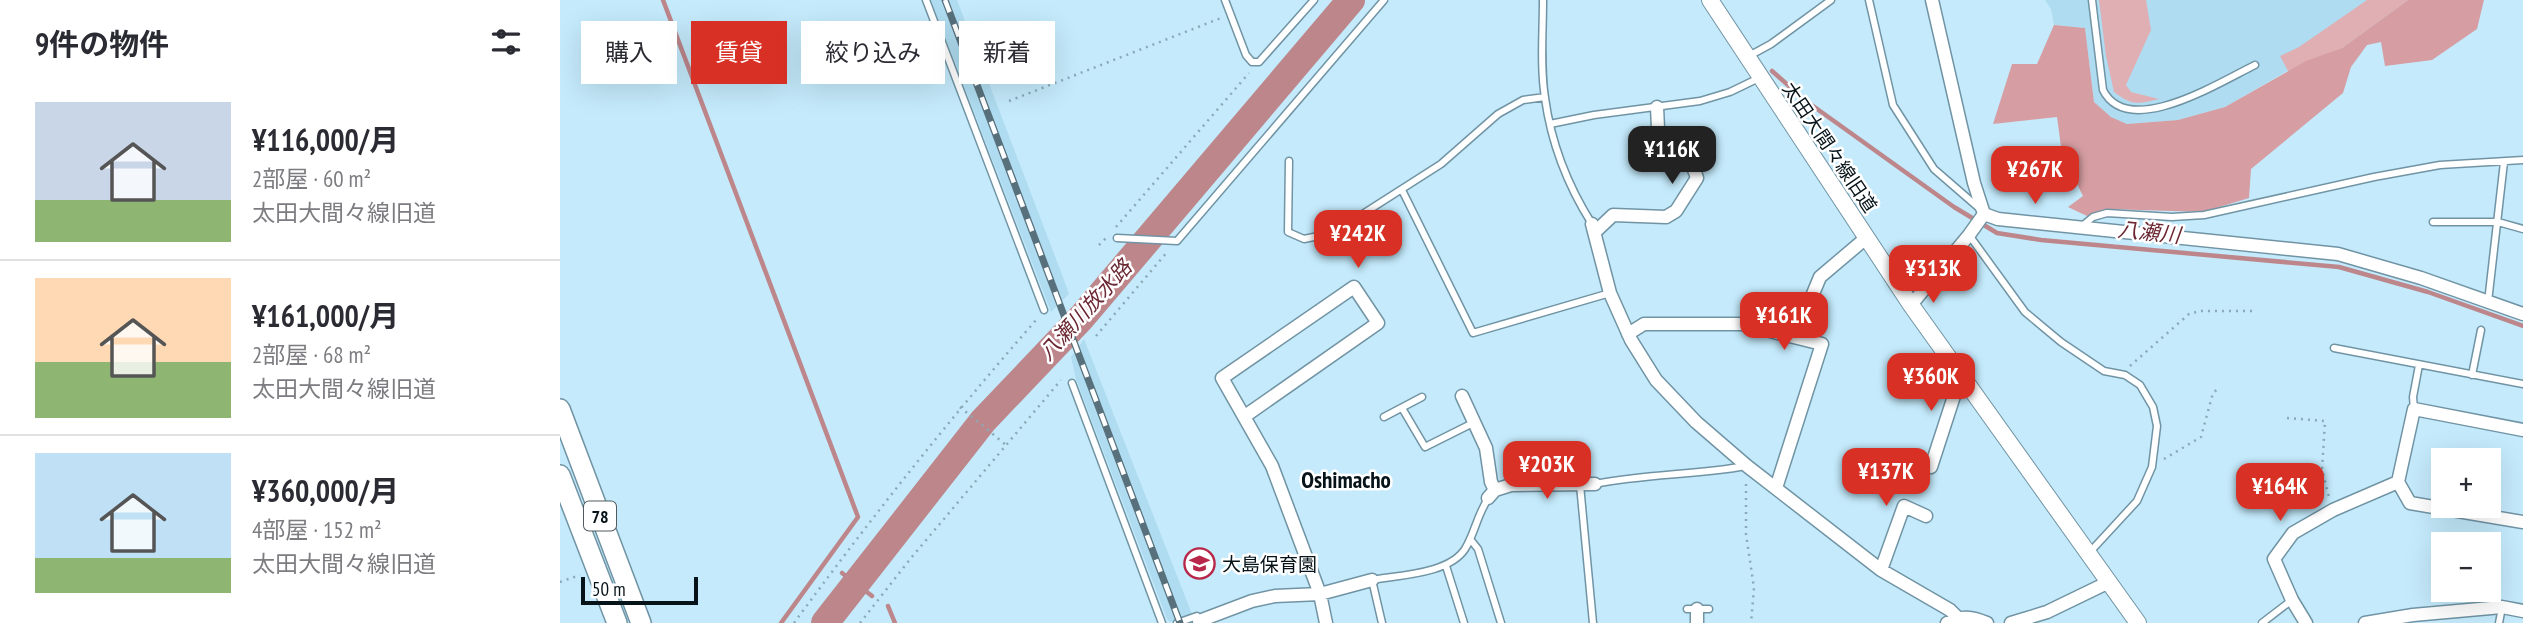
<!DOCTYPE html>
<html lang="ja">
<head>
<meta charset="utf-8">
<style>
  body { margin:0; font-family:"PT Sans Narrow","Noto Sans JP",sans-serif; background:#f2f2f3; color:#2b2b33; height:100vh; display:flex; flex-direction:column; font-size:26px; white-space:nowrap }
  * { box-sizing:border-box; margin:0 }
  p { font-size:23px; color:#7c7c81 }
  .icon { flex:none; width:38px; height:38px; fill:none; stroke:currentColor; stroke-width:2; stroke-linecap:round; stroke-linejoin:round }
  .map { position:relative; flex:1; overflow:hidden }
  .sheet { display:flex; flex-direction:column; background:#fff; width:560px }
  .sheet>* { flex:none }
  .top-card { position:absolute; left:21px; top:21px; width:665px; height:63px; display:flex; gap:14px }
  .fabs { position:absolute; left:1871px; top:448px; display:grid; gap:14px }
  .fabs a { display:grid; place-items:center; width:70px; height:70px; border-radius:0px; background:#fff; box-shadow:0 7px 28px #0002; font-size:35px }
  .scale { position:absolute; left:21px; bottom:18px; width:117px; box-sizing:border-box; padding-left:7px; border:4px solid #061319; border-top:0; font-size:19px; line-height:24px; white-space:nowrap; color:#061319; -webkit-text-stroke:5px #fff; paint-order:stroke }
  .price { position:absolute; translate:-50% -60px; padding:0 16px; border-radius:14px; background:#d93025; color:#fff; font-size:23px; line-height:46px; filter:drop-shadow(0 2px 4px #0008) }
  .price::after { content:''; position:absolute; left:50%; top:42px; width:21px; height:16px; margin-left:-10px; background:inherit; clip-path:polygon(0 0,100% 0,50% 100%) }
  .price.on { background:#222; color:#fff }
  ul { padding:0; list-style:none }
  li { display:flex; align-items:center; gap:21px; height:175px; padding:0 35px }
  li+li { border-top:2px solid #e1e1e2 }
  li span { display:grid; place-items:center; flex:none; width:196px; height:140px; border-radius:0px; color:#555 }
  li>.icon { margin-inline-start:auto }
  span .icon { width:84px; height:84px; fill:#fffc; stroke-width:1 }
  li b { font-size:30px }
  h2 { display:flex; justify-content:space-between; align-items:center; height:84px; padding:0 35px; font-size:30px }
  .tag { padding:0 24px; border-radius:0px; background:#fff; box-shadow:0 7px 28px #0002; font-size:24px; line-height:63px }
  .tag.on { background:#d93025; color:#fff }
  main { display:flex; flex:1; min-height:0 }
  .map>svg:first-child { display:block }
  .built { fill:#afdcf0 }
  .green { fill:#e0afb3 }
  .forest { fill:#d69ea3 }
  .lines { fill:none; stroke-linecap:round; stroke-linejoin:round }
  .stream { stroke:#bd868b; stroke-width:4.5 }
  .river { stroke:#bd868b; stroke-width:28 }
  .service-casing { stroke:#7194a4; stroke-width:9 }
  .minor-casing { stroke:#7194a4; stroke-width:15 }
  .tertiary-casing { stroke:#7194a4; stroke-width:18 }
  .primary-casing { stroke:#7194a4; stroke-width:22 }
  .path { stroke:#8ba9b7; stroke-width:2.5; stroke-dasharray:2 5; stroke-linecap:butt }
  .service { stroke:#fff; stroke-width:6 }
  .minor { stroke:#fff; stroke-width:12 }
  .tertiary { stroke:#fff; stroke-width:16 }
  .primary { stroke:#fff; stroke-width:19 }
  .rail-casing { stroke:#58707b; stroke-width:7 }
  .rail { stroke:#fff; stroke-width:4.5; stroke-dasharray:13; stroke-linecap:butt }
  .labels { text-anchor:middle; dominant-baseline:central; stroke-width:5; stroke-linejoin:round; paint-order:stroke }
  .shield { fill:#fff; stroke:#515a5e; stroke-width:2 }
  .shield-label { font-size:18px; font-weight:bold; fill:#061319 }
  .street-label { font-size:19px; fill:#061319; stroke:#fff }
  .poi-label { font-size:19px; fill:#061319; stroke:#fff; text-anchor:start }
  .water-label { font-size:21px; font-style:italic; fill:#6b2732; stroke:#fff }
  .quarter-label { font-size:23px; font-weight:bold; fill:#061319; stroke:#fff }
</style>
</head>
<body>
<main>
<section class="sheet">
<h2>9件の物件<svg class="icon" aria-label="filters" viewBox="0 0 24 24"><path d="M4 7h16M4 17h16"/><circle cx="9" cy="7" r="2"/><circle cx="15" cy="17" r="2"/></svg></h2>
<ul>
<li><span style="background:linear-gradient(#c9d6e8 70%,#8fb573 0)"><svg class="icon" aria-label="home" viewBox="0 0 24 24"><path d="M3 11l9-7 9 7M6 9v11h12V9"/></svg></span><div><b>¥116,000/月</b><p>2部屋 · 60 m²</p><p>太田大間々線旧道</p></div></li>
<li><span style="background:linear-gradient(#ffd9b3 60%,#8fb573 0)"><svg class="icon" aria-label="home" viewBox="0 0 24 24"><path d="M3 11l9-7 9 7M6 9v11h12V9"/></svg></span><div><b>¥161,000/月</b><p>2部屋 · 68 m²</p><p>太田大間々線旧道</p></div></li>
<li><span style="background:linear-gradient(#bfe0f5 75%,#8fb573 0)"><svg class="icon" aria-label="home" viewBox="0 0 24 24"><path d="M3 11l9-7 9 7M6 9v11h12V9"/></svg></span><div><b>¥360,000/月</b><p>4部屋 · 152 m²</p><p>太田大間々線旧道</p></div></li>
</ul>
</section>
<div class="map">
<svg width="1963" height="623" viewBox="0 0 1963 623">
  <rect width="100%" height="100%" fill="#c4eafb"/>
  <path class="built" d="M371,0H397L501,272L509,294L491,312Z
    M1485,0H1848L1665,107L1618,120L1567,124L1551,117L1534,102L1525,28L1494,25L1491,9Z
    M524,339L632,614L610,622L607,619L516,379L511,357Z"/>
  <path class="green" d="M1539,0H1586L1591,30L1566,85L1571,92L1599,99C1576,104 1573,106 1554,92L1546,56Z
    M1807,0H1848L1782,48L1728,71L1720,56L1739,47Z"/>
  <path class="forest" d="M1848,0H1924L1917,29L1872,60L1825,66L1821,42L1807,45L1791,67L1783,93L1691,169L1689,198L1643,212L1548,209L1527,216L1508,207L1523,196L1502,154L1497,117L1433,124L1452,64H1477L1494,25L1525,28L1534,102L1551,117L1567,124L1618,120L1665,107L1746,61L1782,48Z"/>
  <g class="lines">
    <path class="stream" d="M103,0L298,517L221,623
      M1212,71L1246,101L1394,207L1437,233L1481,240L1779,267L1868,292L1963,326
      M282,573L312,596
      M328,606L335,623"/>
    <path class="river" d="M265,623L423,421L522,317L791,0"/>
    <defs>
      <path id="service" d="M366,0L484,310
        M665,0L686,55L692,62H699L754,0
        M983,0C983,32 980,66 985,98C991,142 1008,186 1032,224
        M1309,0L1333,105L1374,169L1419,208
        M1532,0L1543,90C1568,140 1660,82 1695,65
        M1189,56L1211,44L1271,0
        M990,124L1034,115L1140,101L1170,92L1199,78
        M729,161L728,232L744,239L773,233L881,164L938,114L963,100L985,97
        M842,190L913,333L1050,293
        M1873,222H1938L1963,229
        M1521,227L1533,217L1547,213L1612,217L1644,215L1814,177L1880,165L1963,160
        M1409,235L1465,312L1501,342L1544,371L1565,375L1580,385L1593,407L1597,426L1592,467L1577,501L1529,553
        M557,238L617,241L824,0
        M1928,302L1944,162
        M1774,348L1963,384
        M1912,375L1921,330
        M512,383L602,623
        M842,408L865,447L913,423
        M1854,409L1853,397L1859,365
        M824,417L862,397
        M1035,484C1085,474 1136,475 1186,466
        M1020,485L1033,623
        M910,539L918,549L941,623
        M886,566L904,623
        M1127,609H1149
        M617,623L637,616
        M822,623L812,580C839,575 889,574 905,549C915,533 917,515 928,499
        M1702,623L1732,600
        M1939,623L1942,607"/>
      <path id="minor" d="M1372,0L1414,183L1424,214L1438,219L1778,254L1861,278L1963,314
        M1032,224L1050,293L1071,340L1096,380L1136,422L1187,466L1321,570L1390,610L1397,617
        M1035,232L1053,215L1106,217L1116,211L1137,178C1130,153 1118,161 1099,150L1097,107
        M1351,305L1409,235L1424,214
        M1068,334L1084,324H1182L1262,344L1216,488
        M1235,337L1260,277L1306,238
        M902,396L926,448L931,482L935,490
        M685,416L818,323L794,287L662,378L712,466L760,594L766,623
        M1963,430L1854,409L1838,482L1850,503L1963,522
        M1371,467L1396,390L1405,380
        M928,498L935,490L951,485L1035,484
        M1321,570L1344,506L1366,516
        M640,623L639,621L692,601L715,596L760,594L812,580
        M1137,623V609
        M1387,623C1402,615 1412,617 1427,623
        M1451,623L1487,612L1549,582
        M1746,623L1732,600L1714,559L1733,533L1773,510L1838,482
        M1805,623L1853,615L1942,607L1963,611"/>
      <path id="tertiary" d="M1150,0L1351,305L1578,623"/>
      <path id="primary" d="M0,409L81,623
        M0,475L57,623"/>
    </defs>
    <use href="#service" class="service-casing"/>
    <use href="#minor" class="minor-casing"/>
    <use href="#tertiary" class="tertiary-casing"/>
    <use href="#primary" class="primary-casing"/>
    <path class="path" d="M449,101L661,18
      M556,227L689,73
      M539,245L547,237
      M536,336L608,251
      M1570,366L1629,314L1640,311H1692
      M400,407L446,445
      M1727,418L1765,421L1762,470L1769,497
      M1604,459L1641,437L1653,393L1660,387
      M1186,484V534L1194,588L1191,623
      M0,582L20,575
      M234,623C311,518 391,417 477,319
      M300,623L351,558L501,380"/>
    <use href="#service" class="service"/>
    <use href="#minor" class="minor"/>
    <use href="#tertiary" class="tertiary"/>
    <use href="#primary" class="primary"/>
    <defs>
      <path id="rail" d="M385,0L620,623"/>
    </defs>
    <use href="#rail" class="rail-casing"/>
    <use href="#rail" class="rail"/>
  </g>
  <defs>
    <symbol id="school-ring" viewBox="-11 -11 22 22"><circle r="9.5" fill="#fff" stroke="#b8274a" stroke-width="1.5"/><path d="M0-5L7-2L0 1L-7-2ZM-4 1L0 2.5L4 1V4Q0 6-4 4Z" fill="#b8274a"/></symbol>
  </defs>
  <g fill-rule="evenodd">
    <use href="#school-ring" x="622" y="546" width="35" height="35"/>
  </g>
  <g class="labels">
    <rect class="shield" x="24" y="501.5" width="32" height="29" rx="5"/>
    <g class="shield-label">
      <text x="40" y="516">78</text>
    </g>
    <g class="street-label">
      <text transform="translate(1270 147) rotate(56)">太田大間々線旧道</text>
    </g>
    <g class="poi-label">
      <text x="662" y="564">大島保育園</text>
    </g>
    <g class="water-label">
      <text transform="translate(1589 232) rotate(6)">八瀬川</text>
      <text transform="translate(525 310) rotate(-48)">八瀬川放水路</text>
    </g>
    <g class="quarter-label">
      <text x="786" y="479">Oshimacho</text>
    </g>
  </g>
</svg>
<div class="fabs">
<a>+</a>
<a>−</a>
</div>
<div class="scale">50 m</div>
<b class="price on" style="left:1112px;top:186px">¥116K</b>
<b class="price" style="left:1475px;top:206px">¥267K</b>
<b class="price" style="left:798px;top:270px">¥242K</b>
<b class="price" style="left:1373px;top:305px">¥313K</b>
<b class="price" style="left:1224px;top:352px">¥161K</b>
<b class="price" style="left:1371px;top:413px">¥360K</b>
<b class="price" style="left:987px;top:501px">¥203K</b>
<b class="price" style="left:1326px;top:508px">¥137K</b>
<b class="price" style="left:1720px;top:523px">¥164K</b>
<div class="top-card">
<a class="tag">購入</a>
<a class="tag on">賃貸</a>
<a class="tag">絞り込み</a>
<a class="tag">新着</a>
</div>
</div>
</main>
</body>
</html>
